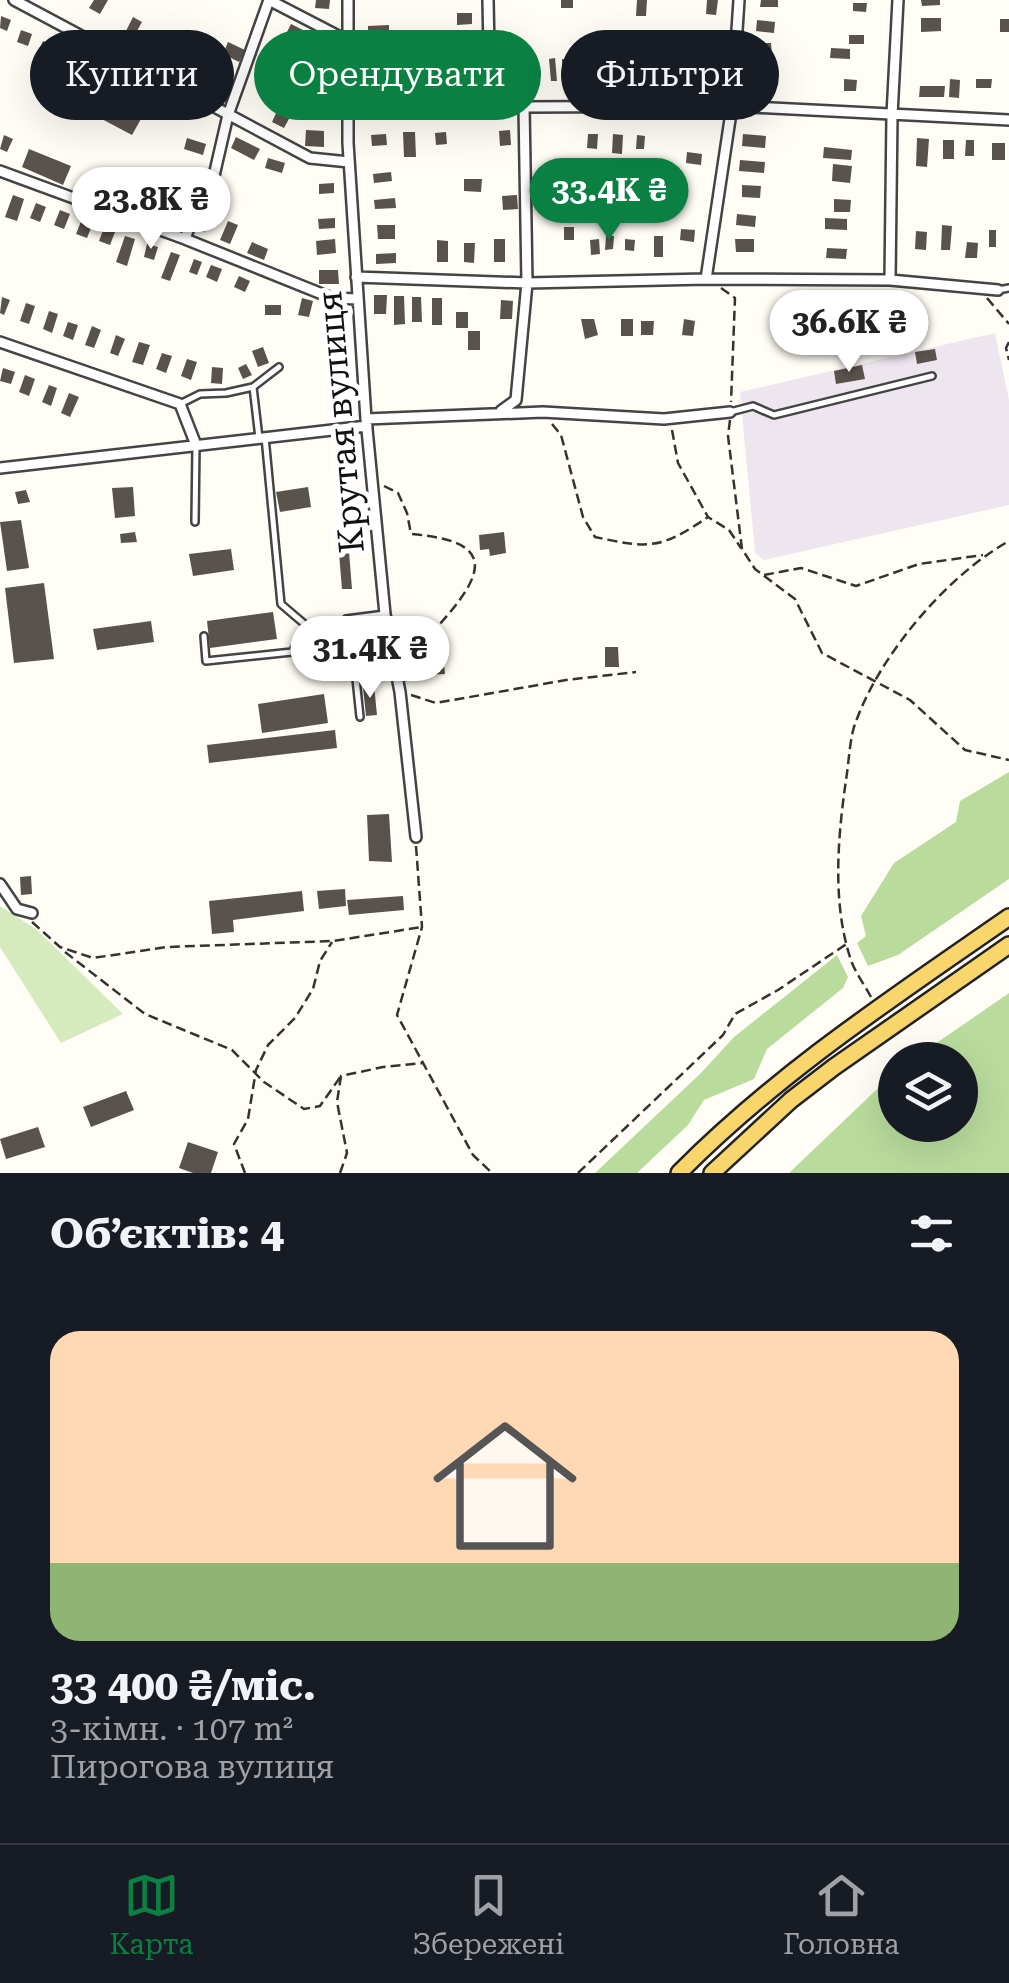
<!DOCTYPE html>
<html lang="uk">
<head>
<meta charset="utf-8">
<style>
  body { margin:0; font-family:"Roboto Serif",serif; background:#20242c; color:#f1f3f6; height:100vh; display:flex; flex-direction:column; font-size:38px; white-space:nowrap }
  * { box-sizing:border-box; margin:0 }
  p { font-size:32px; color:#9ea1a6 }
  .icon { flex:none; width:55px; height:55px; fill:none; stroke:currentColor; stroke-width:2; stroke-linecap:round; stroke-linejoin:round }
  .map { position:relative; height:1173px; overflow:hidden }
  .drawer { display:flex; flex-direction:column; background:#171b24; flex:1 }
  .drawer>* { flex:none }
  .guide { position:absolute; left:30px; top:30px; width:950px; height:90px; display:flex; gap:20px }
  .controls { position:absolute; left:878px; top:1042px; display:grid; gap:20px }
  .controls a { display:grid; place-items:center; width:100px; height:100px; border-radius:50%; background:#171b24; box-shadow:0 10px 40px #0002; font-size:50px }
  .price { position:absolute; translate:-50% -85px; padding:0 22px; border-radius:35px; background:#fff; color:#222; font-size:32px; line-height:65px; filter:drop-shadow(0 2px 5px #0008) }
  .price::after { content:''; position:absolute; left:50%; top:60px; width:30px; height:22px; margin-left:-15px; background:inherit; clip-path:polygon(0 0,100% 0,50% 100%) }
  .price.selected { background:#0b8043; color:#fff }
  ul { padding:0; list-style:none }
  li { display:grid; align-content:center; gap:20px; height:530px; padding:0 50px }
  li+li { border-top:2px solid #363941 }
  li span { display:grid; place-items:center; height:310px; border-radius:30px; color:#555 }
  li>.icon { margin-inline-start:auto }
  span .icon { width:180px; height:180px; fill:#fffc; stroke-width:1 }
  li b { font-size:42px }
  h2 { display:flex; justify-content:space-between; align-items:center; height:120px; padding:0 50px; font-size:42px }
  .pill { padding:0 35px; border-radius:45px; background:#171b24; box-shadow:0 10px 40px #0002; font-size:35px; line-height:90px }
  .pill.selected { background:#0b8043; color:#fff }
  .tab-bar { display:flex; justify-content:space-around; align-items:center; height:140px; border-top:2px solid #363941; background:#171b24; font-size:28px; color:#9ea1a6 }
  .tab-bar a { display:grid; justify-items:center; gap:5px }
  .tab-bar .selected { color:#0b8043 }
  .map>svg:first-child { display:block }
  .industrial { fill:#eee6ef }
  .green { fill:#d5ebbd }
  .forest { fill:#b9dc9c }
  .building { fill:#5a524d }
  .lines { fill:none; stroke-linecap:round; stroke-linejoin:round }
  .service-casing { stroke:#444; stroke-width:10 }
  .minor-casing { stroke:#444; stroke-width:14 }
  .primary-casing { stroke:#222; stroke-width:20 }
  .path { stroke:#333; stroke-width:2.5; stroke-dasharray:10 5; stroke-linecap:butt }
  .service { stroke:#fff; stroke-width:5 }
  .minor { stroke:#fff; stroke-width:9 }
  .primary { stroke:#f9d66b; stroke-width:15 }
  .labels { text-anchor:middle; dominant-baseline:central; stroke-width:10; stroke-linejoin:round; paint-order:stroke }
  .street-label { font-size:35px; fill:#111; stroke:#fff }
</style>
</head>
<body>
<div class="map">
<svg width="1009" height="1173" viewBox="0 0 1009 1173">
  <rect width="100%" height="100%" fill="#fffdf5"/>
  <path class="industrial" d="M995,333L1009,400V505L764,560L755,553L740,392Z"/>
  <path class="green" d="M0,906L36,929L123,1014L61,1043L0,947Z"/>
  <path class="forest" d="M1009,772V879L898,955L868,966L857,943L866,936L861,916L894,863L956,822L960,801Z
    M837,955L848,977L843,988L767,1049L754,1079L704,1100L688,1125L637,1173H595L701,1073L734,1037Z
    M1009,993V1173H789L895,1072V1125H960V1060H912Z"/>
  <path class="building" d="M94,0H108L100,14L89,8Z
    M316,0H330L329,9L315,8Z
    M561,0H573V8H561Z
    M637,0H647L646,16H636Z
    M707,0H718L716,15L706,14Z
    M761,0H778V7H760Z
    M921,0H940V5L922,6Z
    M853,3H867L866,12L853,11Z
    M457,13H472V24L457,25Z
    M1,16L11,20L7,31L0,28Z
    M133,17L142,22L133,38L125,33Z
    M921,18H941V31L921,32Z
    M1000,19H1009V32H1000Z
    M757,20L775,22L774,33L756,31Z
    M291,24L305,31L300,39L287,32Z
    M389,25V37H368V26Z
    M21,30L32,34L28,46L17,42Z
    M849,35H864V44H849Z
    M156,39L163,43L156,55L149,51Z
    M43,41L52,45L45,60L36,56Z
    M228,42L245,50L239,62L223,54Z
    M756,43H771L772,55H756Z
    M172,45L190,53L183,69L166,61Z
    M526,45L527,54L509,57L508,48Z
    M659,47H668L666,75L657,77Z
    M387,48L388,60L371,62L370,50Z
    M831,48L850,49V59L830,58Z
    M289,51L299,59L292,69L281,62Z
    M606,55L607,76L593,77L592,56Z
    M643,57H653V77H644Z
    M555,58L557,81H551L549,59Z
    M521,59L524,78L516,80L513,60Z
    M562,59H571V74L562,75Z
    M435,60H443L444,73H451V84H435Z
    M625,64H635V77H625Z
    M680,64H691V78H680Z
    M752,70L766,71V82L752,81Z
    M78,74L128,97L126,99L146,110L132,135L64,99Z
    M214,75L229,83L224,92L209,84Z
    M393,75L394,87L375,88L374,76Z
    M844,79L857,80L856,91H844Z
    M950,79L960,80L959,98L949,97Z
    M976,79H992L991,88H976Z
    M285,86L295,91L289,102L280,97Z
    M920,86H945L944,97H919Z
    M277,111L290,117L284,128L272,122Z
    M306,130L324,131V147L305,146Z
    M510,130L511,145L500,146L499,131Z
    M403,132H415L416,157H404Z
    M446,132L447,144L436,145L435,133Z
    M386,134L387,145L372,146L371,135Z
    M588,134H598L597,149L587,148Z
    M613,134L623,135L622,154L612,153Z
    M743,134L766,136L765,148L742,146Z
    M4,135L13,139L7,152L0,149Z
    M637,135L645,136L644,149H636Z
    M236,137L260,149L254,160L231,148Z
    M187,138L206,144L203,155L184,149Z
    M917,138L929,139L927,167L916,166Z
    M943,140H954V159H943Z
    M966,140H974V156H965Z
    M992,143H1005V160H992Z
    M824,147L852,150L851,160L823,158Z
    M29,149L71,166L63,185L22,167Z
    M687,152L702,154L701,165L686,163Z
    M268,158L285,163L282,173L265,168Z
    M740,160L765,162L764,173L739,171Z
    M833,164L852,166L850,183L832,181Z
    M184,169L199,173L197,182L182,178Z
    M391,172L392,181L374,183L373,174Z
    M563,173L579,174L578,191L562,190Z
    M91,175L129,189L122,207L84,193Z
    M538,177H554V192H538Z
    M464,179H482L481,192L464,191Z
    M334,183V193L319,194V184Z
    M742,185L761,186L760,198L742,197Z
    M175,194L191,198L188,207L172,202Z
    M13,195L24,199L17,221L5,217Z
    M517,195L518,209L503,210L502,196Z
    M395,198L396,208L375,209L374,200Z
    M834,199L851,200L850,212H834Z
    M36,203L46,207L40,222L30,218Z
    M60,210L70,214L64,229L54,225Z
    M169,214L185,219L182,229L166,224Z
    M201,214L211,217L205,232L196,229Z
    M737,214L756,216L755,227L736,225Z
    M335,218V228L319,229L318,219Z
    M825,218L847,219V230L825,229Z
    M82,219L93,223L87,238L76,234Z
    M228,221L238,225L230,244L220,240Z
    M377,225H395V239H378Z
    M942,225L952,226L950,250H941Z
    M564,227H574V240H564Z
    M104,228L115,232L110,245L99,241Z
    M681,229L695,230L694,242L680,240Z
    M989,230H996V247H989Z
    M916,231L927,232L926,250L915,249Z
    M125,236L135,239L127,266L116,262Z
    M606,236H614L613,249L605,250Z
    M654,236H663V257H654Z
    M335,239L336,253L317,255L316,241Z
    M494,239H505V262H494Z
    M599,239L600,254L591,255L590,240Z
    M625,239L635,240L634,251L625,250Z
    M735,239H754V252H736Z
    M437,240L448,241V262H437Z
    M252,242L268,249L264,260L247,253Z
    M967,242L978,243L977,258H965Z
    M464,243H475L474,263L464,262Z
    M147,244L158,247L154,260L144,257Z
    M827,248L847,249L846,259L826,258Z
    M171,252L180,255L170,281L161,278Z
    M396,253V263L376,264V254Z
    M194,259L202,262L197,275L189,272Z
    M211,265L222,269L217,282L206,277Z
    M319,270H338L339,284H319Z
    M239,276L250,281L245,292L234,287Z
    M374,295H387L386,314H374Z
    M394,296H404L405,324L394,325Z
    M2,297L10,300L4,315L0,313Z
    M412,297H421L422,322H412Z
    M302,298L313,301L309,317L298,315Z
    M432,298H442V325H432Z
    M501,300L513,301L512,319H500Z
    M26,303L35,306L29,324L20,321Z
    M265,305H281V315H265Z
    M330,307L338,309L334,324L325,322Z
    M49,311L58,314L52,333L43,329Z
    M456,312H468V328H456Z
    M581,319H594L598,335L585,339Z
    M621,319H633V336H621Z
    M684,319L695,321L693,336L682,335Z
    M641,321H654L653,335H641Z
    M68,322L78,325L73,340L63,336Z
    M92,326L101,330L94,348L85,345Z
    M468,331H480V350H468Z
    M116,335L125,339L118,356L110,353Z
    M139,342L150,345L143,365L132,362Z
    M263,347L269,363L258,367L252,351Z
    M935,349L937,360L917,364L915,352Z
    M162,353L172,356L166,373L156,369Z
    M187,359L197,362L191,380L181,376Z
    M246,364L252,375L243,379L238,368Z
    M862,365L865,379L836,384L834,371Z
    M212,367L223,368L222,384L211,383Z
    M3,368L15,372L11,384L0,381Z
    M25,375L35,379L29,396L19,392Z
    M49,385L57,388L51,406L42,402Z
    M69,393L79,397L70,417L61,413Z
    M133,487L135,516L115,518L112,488Z
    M308,487L311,507L280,512L276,492Z
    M26,490L30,502L18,504L15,492Z
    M21,520L29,568L7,571L0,522Z
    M135,532L137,542L121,543L120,534Z
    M504,532L506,553L490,556L489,549L480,550L479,535Z
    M231,549L234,570L193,576L189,554Z
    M349,552L352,589H342L339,553Z
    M44,583L54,659L14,663L5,588Z
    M273,612L277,639L210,648L207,621Z
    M151,621L154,642L97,650L93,629Z
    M605,647H618L619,667H605Z
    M443,656L445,674L423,675L422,659Z
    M374,685L377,715L366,716L363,687Z
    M324,694L328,723L262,733L258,704Z
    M335,730L337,748L209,763L207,745Z
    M389,814L392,862L369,861L367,815Z
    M31,876L32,894L21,895L20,877Z
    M345,889L346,906L319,909L317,891Z
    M302,891L304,911L233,920L234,932L212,934L209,901Z
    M403,896L404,910L349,915L347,900Z
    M126,1091L134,1110L91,1127L83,1107Z
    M38,1127L45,1147L6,1159L0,1139Z
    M188,1142L218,1152L211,1173H193L179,1168Z"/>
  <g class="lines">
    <defs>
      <path id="service" d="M998,290L1009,288
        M253,387L259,438
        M180,404L200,394L226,393L253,387L279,367
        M730,412L753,406L774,415L932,376
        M265,437L281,604L308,627L343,624L353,650L360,717
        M195,522L196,445
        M343,624L346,619L385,614
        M204,636L206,661L292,652L308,627"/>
      <path id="minor" d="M14,0L310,158L349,162
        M269,0L348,41
        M348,0V143L366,419L385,614L400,692L416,837
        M488,0L490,99
        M348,102L490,99L524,107L732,106L1009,120
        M0,171L185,239L332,298L358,299
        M185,239L204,186L213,180L228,115L269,0
        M356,277L527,283L706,279L890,280L998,290
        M706,279L732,106L739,0
        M890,280L892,115L898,0
        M0,342L180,404L196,445
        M501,411L516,400L527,283L524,107
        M366,419L543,412L664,419L730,412
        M0,468L367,426
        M0,884L17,909L32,913"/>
      <path id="primary" d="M679,1173C778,1073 894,997 1009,917
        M712,1173L791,1100L834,1067L1009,945"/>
    </defs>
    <use href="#service" class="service-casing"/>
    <use href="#minor" class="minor-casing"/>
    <use href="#primary" class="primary-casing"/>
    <path class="path" d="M721,288L735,298L731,402
      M987,298L1009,324
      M1009,342L1006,348L1009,360
      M730,420L728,436L742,549L755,569L795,599L822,653L910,700L965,750L1009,760
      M552,424L561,435L583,517L595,537C650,549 661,549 708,517
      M672,430L678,463L708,517L729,530L741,548
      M384,486L398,493L407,513L411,534C497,541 486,573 438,626L412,629L395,619
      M764,575L801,568L856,586L919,564L983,555
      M411,695L436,703L566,680L636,672
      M416,846L422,927L397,1015L473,1155L492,1173
      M32,922L60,947L93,958L167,947L333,941L422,927
      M65,952L145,1014L232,1050L264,1082L304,1109L320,1106L341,1076
      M871,997C865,986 857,975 852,963C831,904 838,834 847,773C849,758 850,741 854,727C877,658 946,576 1009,541
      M245,1173L234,1144L248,1119L256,1070L268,1045L295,1018L313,989L320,961L332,942
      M340,1173L347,1153L337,1102L341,1076L383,1067L423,1063
      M578,1173L723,1035L735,1014L778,990L848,943"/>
    <use href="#service" class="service"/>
    <use href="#minor" class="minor"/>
    <use href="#primary" class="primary"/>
  </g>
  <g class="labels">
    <g class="street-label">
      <text transform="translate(341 422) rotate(-95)">Крутая вулиця</text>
    </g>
  </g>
</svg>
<div class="controls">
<a><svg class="icon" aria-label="layers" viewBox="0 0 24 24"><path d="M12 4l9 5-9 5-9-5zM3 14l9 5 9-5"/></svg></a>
</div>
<b class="price selected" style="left:609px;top:243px">33.4K ₴</b>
<b class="price" style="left:151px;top:252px">23.8K ₴</b>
<b class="price" style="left:849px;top:375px">36.6K ₴</b>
<b class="price" style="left:370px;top:701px">31.4K ₴</b>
<div class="guide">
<a class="pill">Купити</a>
<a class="pill selected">Орендувати</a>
<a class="pill">Фільтри</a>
</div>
</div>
<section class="drawer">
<h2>Об’єктів: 4<svg class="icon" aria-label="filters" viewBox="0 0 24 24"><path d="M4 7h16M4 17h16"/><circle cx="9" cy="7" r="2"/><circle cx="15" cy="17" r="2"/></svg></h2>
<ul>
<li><span style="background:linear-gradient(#ffd9b3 75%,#8fb573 0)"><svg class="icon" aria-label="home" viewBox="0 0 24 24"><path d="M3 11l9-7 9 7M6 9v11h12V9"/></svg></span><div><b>33 400 ₴/міс.</b><p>3-кімн. · 107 m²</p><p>Пирогова вулиця</p></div></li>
</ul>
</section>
<nav class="tab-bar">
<a class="selected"><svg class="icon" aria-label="map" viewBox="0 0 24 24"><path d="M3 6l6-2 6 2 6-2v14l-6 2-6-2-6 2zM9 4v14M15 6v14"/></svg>Карта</a>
<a><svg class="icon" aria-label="saved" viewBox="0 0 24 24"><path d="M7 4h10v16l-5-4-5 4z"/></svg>Збережені</a>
<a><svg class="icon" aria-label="home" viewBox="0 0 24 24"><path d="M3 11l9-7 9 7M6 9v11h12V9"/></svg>Головна</a>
</nav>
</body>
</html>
